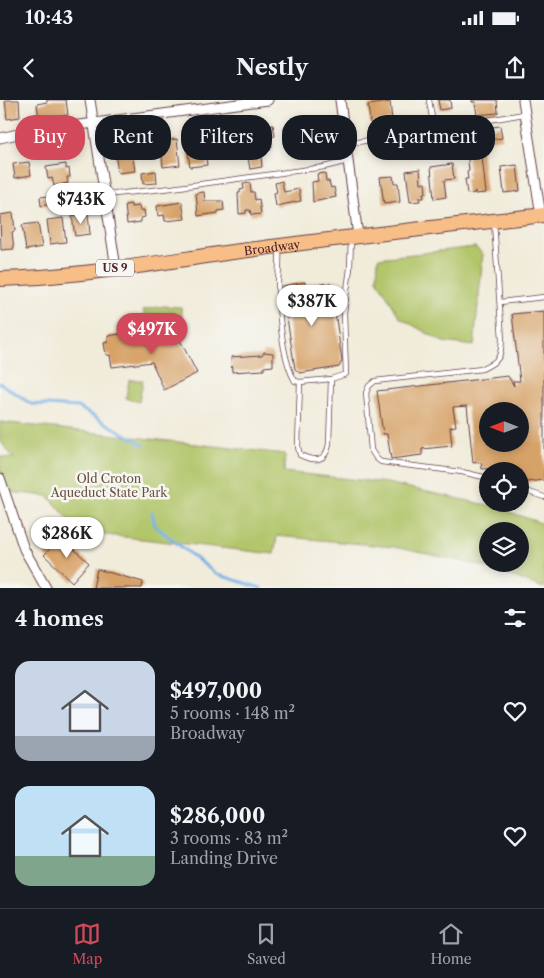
<!DOCTYPE html>
<html lang="en">
<head>
<meta charset="utf-8">
<style>
  body { margin:0; font-family:"Libre Caslon Text",serif; background:#20242c; color:#f1f3f6; height:100vh; display:flex; flex-direction:column; font-size:19px; white-space:nowrap }
  * { box-sizing:border-box; margin:0 }
  p { font-size:16px; color:#9ea1a6 }
  .icon { flex:none; width:28px; height:28px; fill:none; stroke:currentColor; stroke-width:2; stroke-linecap:round; stroke-linejoin:round }
  .map { position:relative; height:488px; overflow:hidden }
  .panel { display:flex; flex-direction:column; background:#171b24; flex:1 }
  .panel>* { flex:none }
  .guide { position:absolute; left:15px; top:15px; width:515px; height:45px; display:flex; gap:10px }
  .needle { width:32px; rotate:270deg }
  .fabs { position:absolute; left:479px; top:302px; display:grid; gap:10px }
  .fabs a { display:grid; place-items:center; width:50px; height:50px; border-radius:50%; background:#171b24; box-shadow:0 2px 8px #0003; font-size:25px }
  .price { position:absolute; translate:-50% -42px; padding:0 11px; border-radius:18px; background:#fff; color:#222; font-size:16px; line-height:32px; filter:drop-shadow(0 1px 2px #0008) }
  .price::after { content:''; position:absolute; left:50%; top:30px; width:15px; height:11px; margin-left:-8px; background:inherit; clip-path:polygon(0 0,100% 0,50% 100%) }
  .price.on { background:#d1495b; color:#fff }
  ul { padding:0; list-style:none }
  li { display:flex; align-items:center; gap:15px; height:125px; padding:0 15px }
  li span { display:grid; place-items:center; flex:none; width:140px; height:100px; border-radius:15px; color:#555 }
  li>.icon { margin-inline-start:auto }
  span .icon { width:60px; height:60px; fill:#fffc; stroke-width:1 }
  li b { font-size:21px }
  h2 { display:flex; justify-content:space-between; align-items:center; height:60px; padding:0 15px; font-size:21px }
  .pill { padding:0 18px; border-radius:20px; background:#171b24; box-shadow:0 2px 8px #0003; font-size:18px; line-height:45px }
  .pill.on { background:#d1495b; color:#fff }
  .status { display:flex; justify-content:space-between; align-items:center; height:35px; padding:0 25px; background:#171b24; direction:ltr }
  .status svg { height:14px; fill:currentColor }
  header { display:flex; justify-content:space-between; align-items:center; height:65px; padding:0 15px; background:#171b24; font-size:22px; font-weight:700 }
  .menu { display:flex; justify-content:space-around; align-items:center; height:70px; border-top:1px solid #363941; background:#171b24; font-size:14px; color:#9ea1a6 }
  .menu a { display:grid; justify-items:center; gap:2px }
  .menu .on { color:#d1495b }
  .map>svg:first-child { display:block }
  .green { fill:#b1c569; stroke:#7e724a; fill-rule:evenodd }
  .lines { fill:none; stroke-linecap:round; stroke-linejoin:round }
  .stream { stroke:#74b1e6; stroke-width:3 }
  .building { fill:#d7a268; fill-rule:evenodd }
  .service-casing { stroke:#633e45; stroke-width:6 }
  .minor-casing { stroke:#633e45; stroke-width:11 }
  .primary-casing { stroke:#633e45; stroke-width:16 }
  .service { stroke:#fff; stroke-width:4.5 }
  .minor { stroke:#fff; stroke-width:9 }
  .primary { stroke:#f7be87; stroke-width:14 }
  .labels { text-anchor:middle; dominant-baseline:central; stroke-width:5; stroke-linejoin:round; paint-order:stroke }
  .shield { fill:#f6f6f2; stroke:#7e6067; stroke-width:1 }
  .shield-label { font-size:11px; font-weight:bold; fill:#4a1f2b }
  .street-label { font-size:12px; fill:#4a1f2b; stroke:#f6f6f2 }
  .park-label { font-size:12px; fill:#69513e; stroke:#f6f6f2 }
</style>
</head>
<body>
<div class="status"><b>10:43</b><svg viewBox="0 0 49 12"><path d="M0 12V9h3v3zM5 12V6h3v6zM10 12V3h3v9zM15 12V0h3v12zM26 1h20v11H26zM47 4h2v5h-2z"/></svg></div>
<header><svg class="icon" aria-label="back" viewBox="0 0 24 24"><path d="M15 5l-7 7 7 7"/></svg>Nestly<svg class="icon" aria-label="share" viewBox="0 0 24 24"><path d="M12 15V3M7 8l5-5 5 5M5 13v7h14v-7"/></svg></header>
<div class="map">
<svg width="544" height="488" viewBox="0 0 544 488">
  <rect width="100%" height="100%" fill="#f6f6f2"/>
  <filter id="ink" filterUnits="userSpaceOnUse"><feTurbulence type="fractalNoise" baseFrequency=".02" numOctaves="2"/><feDisplacementMap in="SourceGraphic" scale="10" xChannelSelector="R" yChannelSelector="G"/><feConvolveMatrix kernelMatrix="1 2 1 2 8 2 1 2 1" color-interpolation-filters="sRGB"/></filter>
  <filter id="wash" filterUnits="userSpaceOnUse"><feTurbulence type="fractalNoise" baseFrequency=".0096" numOctaves="4" result="noise"/><feDisplacementMap in="SourceGraphic" scale="20" xChannelSelector="R" yChannelSelector="G"/><feGaussianBlur stdDeviation="1.12" result="paint"/><feColorMatrix in="noise" values="0 0 0 0 0 0 0 0 0 0 0 0 0 0 0 0 0 1.4 0 .05"/><feComposite in="paint" operator="in"/></filter>
  <g filter="url(#wash)">
    <rect width="100%" height="100%" fill="#f1ecda"/>
    <path class="green" d="M475,147L483,154L474,246L443,242L400,218L377,179L378,158Z
      M164,206L181,207L182,216L147,222L143,210Z
      M129,280H143L139,302L126,298Z
      M0,322L285,354L284,372L387,383L492,406L544,424V488L479,465L394,447L277,436L274,454L80,432L48,396L0,391V357L14,358L0,341ZM488,431H520V464H488Z"/>
    <g class="lines">
      <path class="stream" d="M0,283L31,304L78,307L144,345
        M152,412L155,426L216,474L261,488"/>
    </g>
    <g id="blocks">
      <path class="building" d="M5,0H19L20,17L7,19Z
        M47,0H66L68,15L39,19L37,4L47,2Z
        M438,0H450L451,8L440,10Z
        M472,0H497L498,13L477,15L475,2H472Z
        M390,2L392,20L370,23L368,5Z
        M310,22L311,26H314L316,36H311L313,49L294,52L292,38L286,39L284,27Z
        M273,25L275,36L271,37L272,47H270L271,50L262,51L258,27Z
        M500,26L502,38L488,40L486,28Z
        M476,27L477,36L464,38L463,29Z
        M453,32V42L444,43V33Z
        M217,33V35L222,34L223,42L231,41L232,51L225,52V56L218,57L217,55H212L209,34Z
        M437,35L438,43L427,44L426,36Z
        M198,36L199,42H204L207,65L190,67L186,38Z
        M417,36L418,48L408,49L407,37Z
        M177,39L180,65L163,67L161,48L157,49L156,42Z
        M135,44L136,52H132L135,71L118,73L114,47Z
        M481,48L486,93L475,94V91L474,93L467,94L465,79H468L467,72L469,71L467,50Z
        M261,56L262,67L250,69L248,58Z
        M29,62L31,75L15,78L13,64Z
        M66,64V69L69,68L70,77H67L68,83L54,86L52,78L48,79L46,67Z
        M452,64L454,79L444,80L446,97L434,99L431,67Z
        M517,65L520,91L504,93L501,67Z
        M420,69L421,83H425L426,93H423L424,98H419L420,101L410,102L406,71Z
        M156,71L157,83L143,84L142,73Z
        M325,73L326,81H329L331,88L334,87L336,97L313,102L312,82L318,81L317,74Z
        M393,76L394,83H398L400,102L384,104L380,77Z
        M282,81L284,92L299,89L301,101L276,106L274,93L277,92L275,83Z
        M250,83L251,92H254L255,100L259,99L261,114L251,115L250,110H246V113L239,114L238,93H240V90L244,89L243,84Z
        M204,92L205,101H223L224,110L218,111V113L198,116L196,93Z
        M50,96L51,104L41,106L40,97Z
        M182,102L185,119L165,121L164,115L158,116L157,106Z
        M131,104V107L139,106L140,111L144,110L145,117L141,118V122L127,124L125,105Z
        M13,113L15,131L12,132L14,149L1,150L0,115Z
        M88,114L90,134L75,136L72,116Z
        M63,118L66,142L50,144L47,120Z
        M38,123L42,147L26,150L22,125Z
        M305,182V186L331,183L342,261L339,267L300,273L295,269L282,186Z
        M544,211V380L520,383V371H493V368L482,369L481,362L473,363L467,306L453,307L456,326L450,327L452,346L422,349V355L391,359L387,334H383L377,291L508,276L514,286L513,281H520L512,214ZM488,311H520V344H488Z
        M154,228L155,233L168,232L174,243L180,240L197,273L164,290L152,262L112,267L110,255H106L104,243L108,242V236Z
        M264,252L273,253V266L264,267V270L232,272L231,257L262,255Z
        M61,437L89,463L72,482L44,455Z
        M97,469L143,482L142,488H93Z"/>
    </g>
  </g>
  <g filter="url(#ink)">
    <use href="#blocks" fill-opacity="0" stroke="#633e45" stroke-width="1"/>
    <g class="lines">
      <defs>
        <path id="service" d="M429,0L434,29
          M346,44L524,14
          M105,95L172,88L324,67L348,61
          M279,148C280,162 278,174 278,188C279,213 282,260 295,281L300,282L298,347L300,355C315,362 326,362 329,344L331,279
          M500,202L544,197
          M300,282L331,279L346,274L344,213L350,168L351,138
          M488,378L462,372L381,362L376,358L371,350L366,293L369,286L375,281L482,269C499,261 501,258 502,239L494,123
          M520,389L544,397"/>
        <path id="minor" d="M90,0L116,168
          M340,0L358,136
          M523,0L541,116
          M0,38L27,32L268,0
          M0,378L24,449L46,488"/>
        <g id="primary">
          <path id="s1" d="M0,179C78,177 155,163 233,152C336,138 440,127 544,115"/>
        </g>
      </defs>
      <use href="#service" class="service-casing"/>
      <use href="#minor" class="minor-casing"/>
      <use href="#primary" class="primary-casing"/>
      <use href="#service" class="service"/>
      <use href="#minor" class="minor"/>
      <use href="#primary" class="primary"/>
    </g>
  </g>
  <g class="labels">
    <rect class="shield" x="96" y="159.5" width="38" height="17" rx="4"/>
    <g class="shield-label">
      <text x="115" y="168">US 9</text>
    </g>
    <g class="street-label">
      <text stroke="none"><textPath href="#s1" startOffset="274">Broadway</textPath></text>
    </g>
    <g class="park-label">
      <text x="109" y="378">Old Croton<tspan x="109" dy="14">Aqueduct State Park</tspan></text>
    </g>
  </g>
</svg>
<div class="fabs">
<a><svg class="needle" viewBox="-14 -14 28 28"><path d="M0-13l5 13h-10z" fill="#e53935"/><path d="M0 13l5-13h-10z" fill="#9ea1a6"/></svg></a>
<a><svg class="icon" aria-label="locate" viewBox="0 0 24 24"><circle cx="12" cy="12" r="6"/><path d="M12 2v4M12 18v4M2 12h4M18 12h4"/></svg></a>
<a><svg class="icon" aria-label="layers" viewBox="0 0 24 24"><path d="M12 4l9 5-9 5-9-5zM3 14l9 5 9-5"/></svg></a>
</div>
<b class="price" style="left:81px;top:125px">$743K</b>
<b class="price" style="left:312px;top:227px">$387K</b>
<b class="price on" style="left:152px;top:255px">$497K</b>
<b class="price" style="left:67px;top:459px">$286K</b>
<div class="guide">
<a class="pill on">Buy</a>
<a class="pill">Rent</a>
<a class="pill">Filters</a>
<a class="pill">New</a>
<a class="pill">Apartment</a>
</div>
</div>
<section class="panel">
<h2>4 homes<svg class="icon" aria-label="filters" viewBox="0 0 24 24"><path d="M4 7h16M4 17h16"/><circle cx="9" cy="7" r="2"/><circle cx="15" cy="17" r="2"/></svg></h2>
<ul>
<li><span style="background:linear-gradient(#c9d6e8 75%,#9aa5b1 0)"><svg class="icon" aria-label="home" viewBox="0 0 24 24"><path d="M3 11l9-7 9 7M6 9v11h12V9"/></svg></span><div><b>$497,000</b><p>5 rooms · 148 m²</p><p>Broadway</p></div><svg class="icon" aria-label="heart" viewBox="0 0 24 24"><path d="M12 20l-8-8c-3-5 5-10 8-4 3-6 11-1 8 4z"/></svg></li>
<li><span style="background:linear-gradient(#bfe0f5 70%,#7fa58c 0)"><svg class="icon" aria-label="home" viewBox="0 0 24 24"><path d="M3 11l9-7 9 7M6 9v11h12V9"/></svg></span><div><b>$286,000</b><p>3 rooms · 83 m²</p><p>Landing Drive</p></div><svg class="icon" aria-label="heart" viewBox="0 0 24 24"><path d="M12 20l-8-8c-3-5 5-10 8-4 3-6 11-1 8 4z"/></svg></li>
</ul>
</section>
<nav class="menu">
<a class="on"><svg class="icon" aria-label="map" viewBox="0 0 24 24"><path d="M3 6l6-2 6 2 6-2v14l-6 2-6-2-6 2zM9 4v14M15 6v14"/></svg>Map</a>
<a><svg class="icon" aria-label="saved" viewBox="0 0 24 24"><path d="M7 4h10v16l-5-4-5 4z"/></svg>Saved</a>
<a><svg class="icon" aria-label="home" viewBox="0 0 24 24"><path d="M3 11l9-7 9 7M6 9v11h12V9"/></svg>Home</a>
</nav>
</body>
</html>
